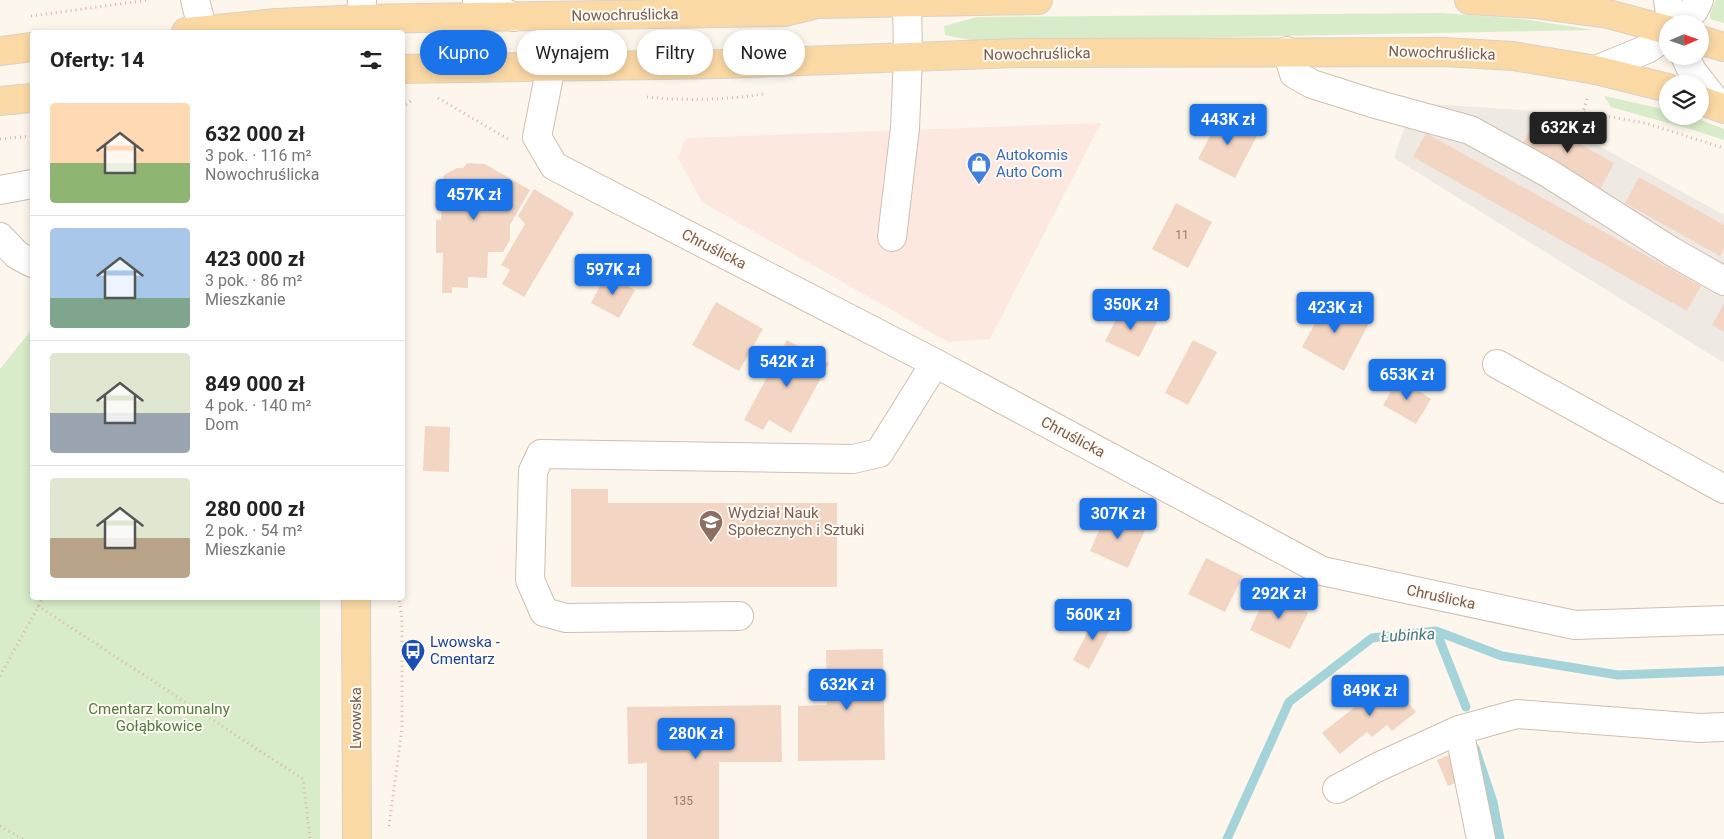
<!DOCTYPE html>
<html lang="pl">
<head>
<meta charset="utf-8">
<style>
  body { margin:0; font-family:Roboto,sans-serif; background:#f2f2f2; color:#222; height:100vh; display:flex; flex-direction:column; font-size:19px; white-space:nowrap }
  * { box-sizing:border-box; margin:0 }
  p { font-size:16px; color:#767676 }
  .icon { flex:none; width:28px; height:28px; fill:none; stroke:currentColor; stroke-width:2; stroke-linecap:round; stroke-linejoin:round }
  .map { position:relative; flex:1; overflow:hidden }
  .sheet { position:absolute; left:30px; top:30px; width:375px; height:570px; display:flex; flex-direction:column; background:#fff; border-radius:5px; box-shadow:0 2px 8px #0003 }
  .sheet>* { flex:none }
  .top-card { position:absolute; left:420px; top:30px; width:475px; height:45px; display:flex; gap:10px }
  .needle { width:32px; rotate:88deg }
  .fabs { position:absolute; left:1659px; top:15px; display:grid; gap:10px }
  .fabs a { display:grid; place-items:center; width:50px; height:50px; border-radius:50%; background:#fff; box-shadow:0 2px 8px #0003; font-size:25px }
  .price { position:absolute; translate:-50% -42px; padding:0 11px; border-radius:5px; background:#1a73e8; color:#fff; font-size:16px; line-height:32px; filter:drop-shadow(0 1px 2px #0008) }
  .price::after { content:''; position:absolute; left:50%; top:30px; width:15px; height:11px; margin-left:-8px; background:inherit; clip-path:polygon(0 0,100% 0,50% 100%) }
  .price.on { background:#222; color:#fff }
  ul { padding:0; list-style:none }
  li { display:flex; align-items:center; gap:15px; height:125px; padding:0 20px }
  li+li { border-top:1px solid #e0e0e0 }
  li span { display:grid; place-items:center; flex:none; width:140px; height:100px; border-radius:5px; color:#555 }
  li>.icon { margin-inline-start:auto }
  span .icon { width:60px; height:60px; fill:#fffc; stroke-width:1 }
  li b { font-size:21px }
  h2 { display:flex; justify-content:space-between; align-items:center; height:60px; padding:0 20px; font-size:21px }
  .chip { padding:0 18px; border-radius:22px; background:#fff; box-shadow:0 2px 8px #0003; font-size:18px; line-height:45px }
  .chip.on { background:#1a73e8; color:#fff }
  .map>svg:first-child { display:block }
  .commercial { fill:#fde8e0 }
  .industrial { fill:#efe9e4 }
  .green { fill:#d8ecc9 }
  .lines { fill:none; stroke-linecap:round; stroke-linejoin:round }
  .stream { stroke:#a5d3da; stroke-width:9 }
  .building { fill:#f3d5c3 }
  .minor-casing { stroke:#d1beb0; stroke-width:30 }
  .major-casing { stroke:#dad1cd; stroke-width:30 }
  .path { stroke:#d9b8a5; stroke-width:3; stroke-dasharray:1 4; stroke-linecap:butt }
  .minor { stroke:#fff; stroke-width:28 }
  .major { stroke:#fbd9a5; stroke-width:28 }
  .labels { text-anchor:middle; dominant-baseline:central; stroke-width:4; stroke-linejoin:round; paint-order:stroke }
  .number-label { font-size:12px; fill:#987a6a }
  .street-label { font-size:15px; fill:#7a5c4d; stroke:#fffaf3 }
  .shop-label { font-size:15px; fill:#366cbe; stroke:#fffaf3; text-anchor:start }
  .education-label { font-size:15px; fill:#785e54; stroke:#fffaf3; text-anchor:start }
  .transit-label { font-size:15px; fill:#164399; stroke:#fffaf3; text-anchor:start }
  .park-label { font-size:15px; fill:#537a41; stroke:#fffaf3 }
  .water-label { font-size:16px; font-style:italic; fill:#437c86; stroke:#fffaf3 }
</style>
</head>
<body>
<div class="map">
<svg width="1724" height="839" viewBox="0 0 1724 839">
  <rect width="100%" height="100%" fill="#fdf6ec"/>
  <path class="commercial" d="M1101,123L990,339L948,342L702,202L678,158L685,138Z"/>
  <path class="industrial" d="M1413,103L1536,111L1724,215V363L1394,158Z"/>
  <path class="green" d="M1716,0H1724V23L1710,19V13Z
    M1442,13L1522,19L1594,30L980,42L945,35L944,26L977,17Z
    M1604,96L1667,110L1668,116H1690L1724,129V140L1693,130L1611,107Z
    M32,329V598H320V839H0V369Z"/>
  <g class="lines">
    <path class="stream" d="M1436,631L1466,707
      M1475,748L1493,802L1500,839
      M1227,839L1289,702L1372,638L1436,631L1502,656L1618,675L1724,671"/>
  </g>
  <path class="building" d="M1221,115L1258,134L1235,178L1198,159Z
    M1536,119L1614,163L1601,188L1522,145Z
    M1426,133L1701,286L1687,311L1413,157Z
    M467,163L485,164L530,190L510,225V240L503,252H488L487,278L468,277V288L452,287V293H442L443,253H436V220H441L442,199L437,198V185L442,184L444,175L457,168H463Z
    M1639,177L1724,225V248L1720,256L1625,203Z
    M534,189L574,213L524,297L502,284L510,270L501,265L525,224L518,216Z
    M1176,203L1212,222L1188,268L1152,249Z
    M606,275L635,290L619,318L591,303Z
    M1328,296L1349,307L1346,313L1368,325L1344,371L1302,347L1318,318L1317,317Z
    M716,302L763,329L739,371L692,345Z
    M1724,303V332L1712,325Z
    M1124,304L1157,322L1139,357L1105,341Z
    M787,340L829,363L791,433L769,420L763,430L744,420Z
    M1193,340L1217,352L1188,405L1165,393Z
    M1399,378L1431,399L1416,424L1383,405Z
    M425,426L450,427L449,472L423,471Z
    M571,489H608V503H837V587H571Z
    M1107,513L1145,530L1128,568L1090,551Z
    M1206,558L1243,576L1225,612L1188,594Z
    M1270,587L1285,594L1282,600L1308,613L1290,649L1250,630Z
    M1097,614L1114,622L1089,669L1073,660Z
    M883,649L885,760L798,761V706L827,705L826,650Z
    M1389,680L1416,712L1392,731L1387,725L1372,737L1367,732L1340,754L1322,733Z
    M781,705L782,762H719V839H647V763L628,764L627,707Z
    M1453,753L1464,780L1448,786L1437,760Z"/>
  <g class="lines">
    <defs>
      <path id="minor" d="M195,0L203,31
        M477,0L514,17
        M1668,0L1672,24
        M361,19L362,0
        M1680,24L1694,10L1699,0
        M1287,51L1294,74L1312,84L1372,103L1470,130L1548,173L1671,251L1724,281
        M1685,56L1692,71L1720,107
        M551,66L537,137L554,166L935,363L1322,571L1575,625L1724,620
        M1596,70L1647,49L1668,35
        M0,190L32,184
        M0,237L17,255L32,263
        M892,237L905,128L908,57L907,0
        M1497,364L1724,489
        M739,616L566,618L544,612L530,580L533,471L541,454L853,459L879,453L935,363
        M1459,730L1481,839
        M1337,789L1378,767L1459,730L1517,714L1700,728L1724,727"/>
      <path id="major" d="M1469,0L1534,4L1608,14L1668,30
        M186,32L276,23L361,19L785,12L818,4L1038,0
        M1700,40L1724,47
        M0,51L32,47
        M402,69L723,64L1021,53L1444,52L1513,56L1596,70L1668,88
        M1700,100L1724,109
        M0,101L32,98
        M356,598L357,839"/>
    </defs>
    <use href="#minor" class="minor-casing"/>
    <use href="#major" class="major-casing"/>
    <path class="path" d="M31,16L149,0
      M647,97C681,101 728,100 763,94
      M438,98L508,139
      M1587,99L1583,112L1645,123L1724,148
      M402,108L412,100
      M0,139L32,136
      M38,606L303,779L310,839
      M0,676L43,598
      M0,826L23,839
      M389,826L402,728V619L399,598"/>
    <use href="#minor" class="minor"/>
    <use href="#major" class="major"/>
  </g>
  <defs>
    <symbol id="shop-pin" viewBox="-11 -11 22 30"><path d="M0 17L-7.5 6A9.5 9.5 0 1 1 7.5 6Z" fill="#3f7fe0" stroke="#fffaf3"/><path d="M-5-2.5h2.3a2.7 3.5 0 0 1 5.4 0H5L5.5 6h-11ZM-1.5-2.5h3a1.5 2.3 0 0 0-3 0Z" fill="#fff"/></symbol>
    <symbol id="university-pin" viewBox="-11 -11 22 30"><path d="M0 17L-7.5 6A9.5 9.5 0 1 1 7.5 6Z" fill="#8d6e63" stroke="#fffaf3"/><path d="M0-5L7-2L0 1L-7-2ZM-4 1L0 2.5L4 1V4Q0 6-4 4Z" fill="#fff"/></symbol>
    <symbol id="bus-pin" viewBox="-11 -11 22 30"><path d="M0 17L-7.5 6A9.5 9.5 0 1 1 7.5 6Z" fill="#1a4fb4" stroke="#fffaf3"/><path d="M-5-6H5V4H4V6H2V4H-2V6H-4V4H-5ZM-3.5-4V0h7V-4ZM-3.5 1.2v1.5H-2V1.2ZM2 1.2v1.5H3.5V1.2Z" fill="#fff"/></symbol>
  </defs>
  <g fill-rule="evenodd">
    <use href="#shop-pin" x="965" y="150" width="28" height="38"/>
    <use href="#university-pin" x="697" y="508" width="28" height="38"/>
    <use href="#bus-pin" x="399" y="637" width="28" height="38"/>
  </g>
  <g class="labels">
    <g class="number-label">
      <text x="1182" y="235">11</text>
      <text x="683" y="801">135</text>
    </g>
    <g class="street-label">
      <text transform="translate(625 15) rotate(-1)">Nowochruślicka</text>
      <text transform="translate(1442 53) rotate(2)">Nowochruślicka</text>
      <text transform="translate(1037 54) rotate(-1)">Nowochruślicka</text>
      <text transform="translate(714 249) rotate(27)">Chruślicka</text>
      <text transform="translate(1073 437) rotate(28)">Chruślicka</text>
      <text transform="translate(1441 597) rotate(12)">Chruślicka</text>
      <text transform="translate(356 718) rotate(-90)">Lwowska</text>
    </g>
    <g class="shop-label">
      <text x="996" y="155">Autokomis<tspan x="996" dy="17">Auto Com</tspan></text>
    </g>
    <g class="education-label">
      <text x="728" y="513">Wydział Nauk<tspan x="728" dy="17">Społecznych i Sztuki</tspan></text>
    </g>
    <g class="transit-label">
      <text x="430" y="642">Lwowska -<tspan x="430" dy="17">Cmentarz</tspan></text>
    </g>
    <g class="park-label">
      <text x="159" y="709">Cmentarz komunalny<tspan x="159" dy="17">Gołąbkowice</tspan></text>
    </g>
    <g class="water-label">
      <text transform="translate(1408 635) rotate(-3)">Łubinka</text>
    </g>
  </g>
</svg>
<div class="fabs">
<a><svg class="needle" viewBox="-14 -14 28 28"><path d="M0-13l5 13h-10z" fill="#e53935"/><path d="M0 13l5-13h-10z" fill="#767676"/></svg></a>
<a><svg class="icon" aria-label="layers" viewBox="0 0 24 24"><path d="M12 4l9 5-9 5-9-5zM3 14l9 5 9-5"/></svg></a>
</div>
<b class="price" style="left:1228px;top:146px">443K zł</b>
<b class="price on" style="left:1568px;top:154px">632K zł</b>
<b class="price" style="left:474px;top:221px">457K zł</b>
<b class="price" style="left:613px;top:296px">597K zł</b>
<b class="price" style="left:1131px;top:331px">350K zł</b>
<b class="price" style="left:1335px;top:334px">423K zł</b>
<b class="price" style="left:787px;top:388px">542K zł</b>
<b class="price" style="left:1407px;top:401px">653K zł</b>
<b class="price" style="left:1118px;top:540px">307K zł</b>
<b class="price" style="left:1279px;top:620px">292K zł</b>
<b class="price" style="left:1093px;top:641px">560K zł</b>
<b class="price" style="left:847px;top:711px">632K zł</b>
<b class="price" style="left:1370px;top:717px">849K zł</b>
<b class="price" style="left:696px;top:760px">280K zł</b>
<div class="top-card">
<a class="chip on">Kupno</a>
<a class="chip">Wynajem</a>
<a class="chip">Filtry</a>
<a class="chip">Nowe</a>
</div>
<section class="sheet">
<h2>Oferty: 14<svg class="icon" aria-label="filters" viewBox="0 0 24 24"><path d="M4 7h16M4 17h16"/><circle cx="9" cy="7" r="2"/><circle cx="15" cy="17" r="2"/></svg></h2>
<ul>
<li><span style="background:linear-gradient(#ffd9b3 60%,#8fb573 0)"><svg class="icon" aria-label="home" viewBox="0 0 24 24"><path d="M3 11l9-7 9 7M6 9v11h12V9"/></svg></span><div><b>632 000 zł</b><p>3 pok. · 116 m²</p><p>Nowochruślicka</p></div></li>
<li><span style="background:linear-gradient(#a9c7e8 70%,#7fa58c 0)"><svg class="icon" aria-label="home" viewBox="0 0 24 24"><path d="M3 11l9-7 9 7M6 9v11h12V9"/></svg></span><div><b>423 000 zł</b><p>3 pok. · 86 m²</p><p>Mieszkanie</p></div></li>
<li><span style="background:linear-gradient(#dfe7d0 60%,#9aa5b1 0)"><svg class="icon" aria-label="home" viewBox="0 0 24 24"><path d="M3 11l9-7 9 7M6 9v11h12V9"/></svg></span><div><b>849 000 zł</b><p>4 pok. · 140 m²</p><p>Dom</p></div></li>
<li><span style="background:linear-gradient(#dfe7d0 60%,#b9a48a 0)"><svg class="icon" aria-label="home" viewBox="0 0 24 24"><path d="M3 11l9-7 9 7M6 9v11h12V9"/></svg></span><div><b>280 000 zł</b><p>2 pok. · 54 m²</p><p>Mieszkanie</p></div></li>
</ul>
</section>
</div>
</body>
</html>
